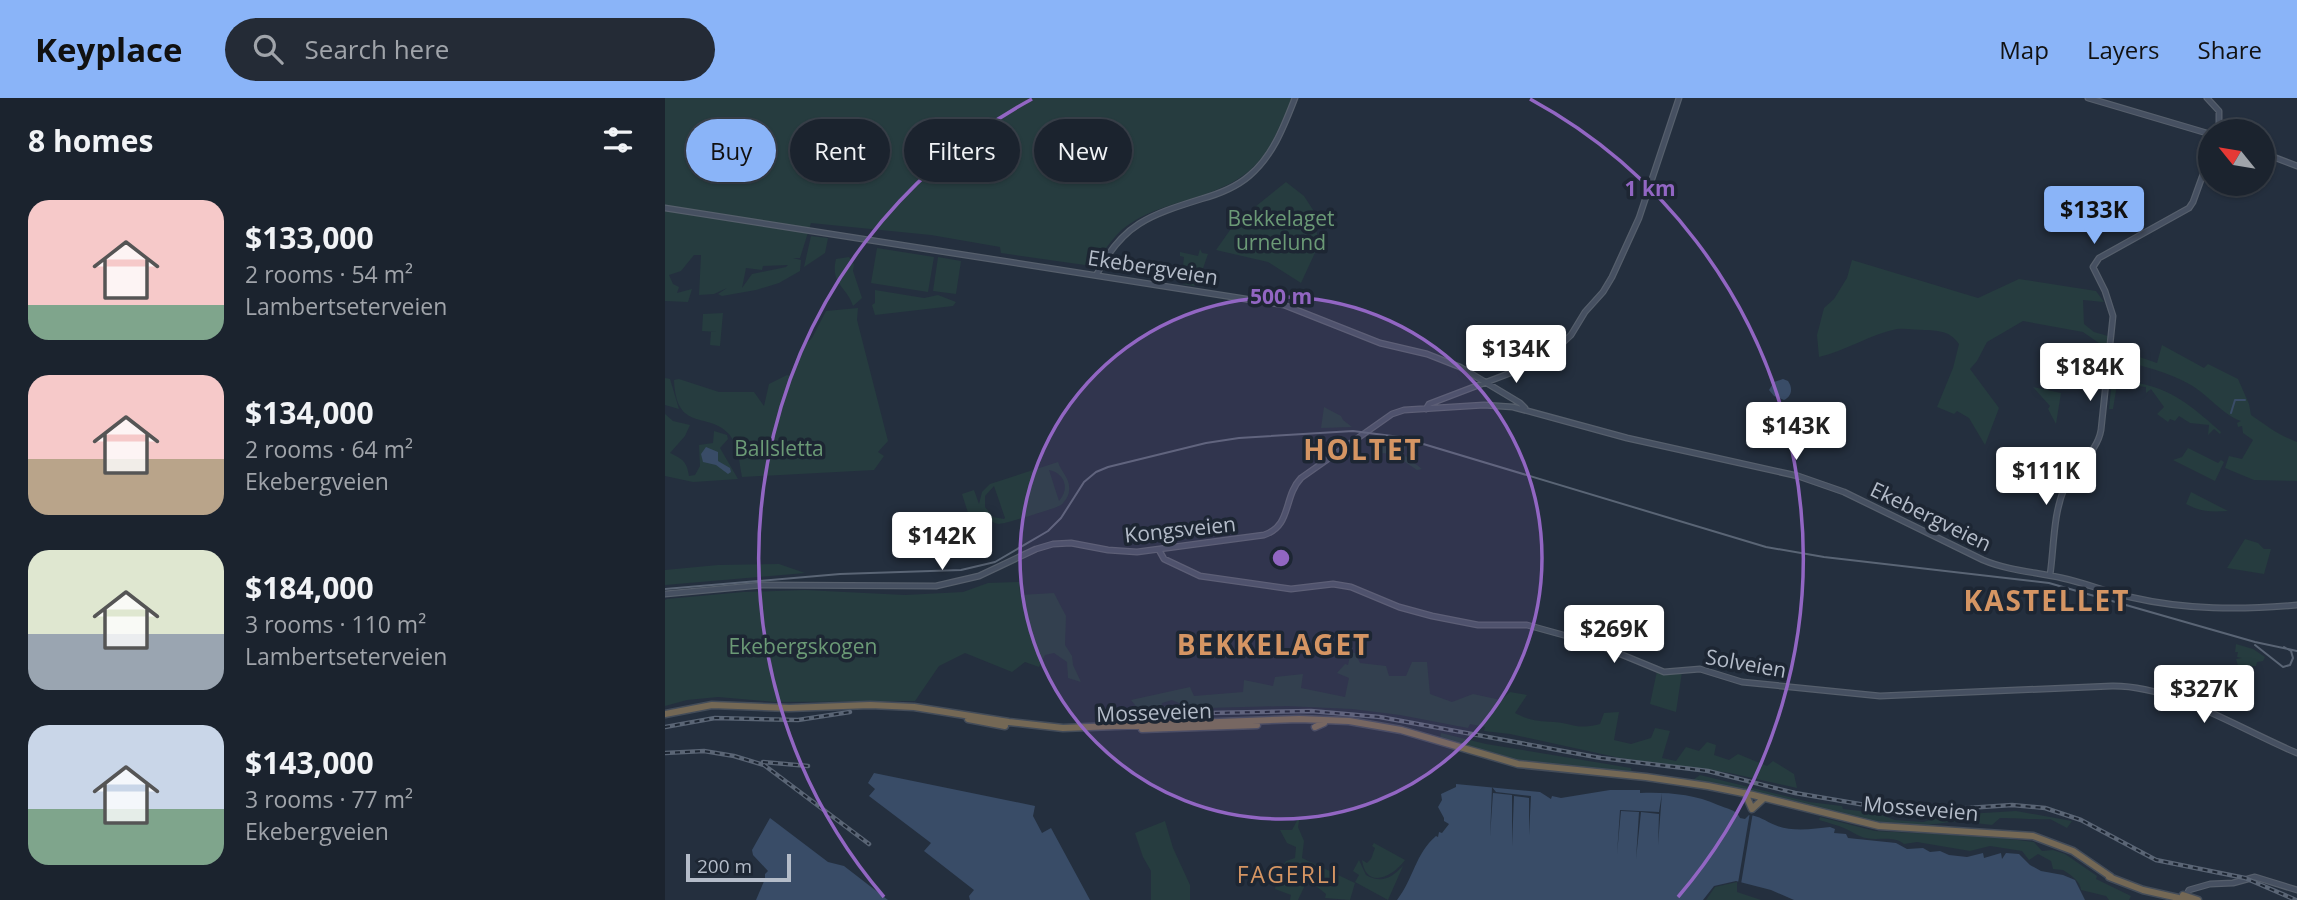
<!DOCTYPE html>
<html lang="en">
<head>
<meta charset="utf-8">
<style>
  body { margin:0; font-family:"Open Sans",sans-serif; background:#242b36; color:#f1f3f6; height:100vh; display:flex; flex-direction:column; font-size:26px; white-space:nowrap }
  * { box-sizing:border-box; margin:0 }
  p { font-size:23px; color:#a0a4aa }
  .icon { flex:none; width:38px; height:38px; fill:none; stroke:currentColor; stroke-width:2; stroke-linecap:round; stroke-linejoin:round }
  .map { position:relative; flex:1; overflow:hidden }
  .sheet { display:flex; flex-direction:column; background:#1b232e; width:665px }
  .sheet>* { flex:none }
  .banner { position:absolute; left:21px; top:21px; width:665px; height:63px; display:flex; gap:14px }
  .needle { width:46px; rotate:300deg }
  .controls { position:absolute; left:1533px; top:21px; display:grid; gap:14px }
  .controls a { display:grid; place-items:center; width:77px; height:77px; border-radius:50%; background:#1b232e; box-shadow:0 2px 5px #0004,0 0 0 2px #39404a; font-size:35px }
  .scale { position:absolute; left:21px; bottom:18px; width:105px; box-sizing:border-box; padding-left:7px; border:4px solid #b4bcc9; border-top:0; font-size:19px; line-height:24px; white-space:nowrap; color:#b4bcc9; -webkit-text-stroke:5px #1d2633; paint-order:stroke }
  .price { position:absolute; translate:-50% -60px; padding:0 16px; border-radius:7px; background:#fff; color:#222; font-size:23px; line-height:46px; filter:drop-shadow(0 2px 4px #0008) }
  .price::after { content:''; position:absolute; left:50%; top:42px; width:21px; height:16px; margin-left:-10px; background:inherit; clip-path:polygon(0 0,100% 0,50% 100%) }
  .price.active { background:#8ab4f8; color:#111 }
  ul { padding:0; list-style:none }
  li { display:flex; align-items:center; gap:21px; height:175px; padding:0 28px }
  li span { display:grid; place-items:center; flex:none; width:196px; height:140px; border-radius:21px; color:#555 }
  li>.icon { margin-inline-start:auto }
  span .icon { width:84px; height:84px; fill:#fffc; stroke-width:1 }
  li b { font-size:30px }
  h2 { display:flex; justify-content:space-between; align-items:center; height:84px; padding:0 28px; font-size:30px }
  .pill { padding:0 24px; border-radius:32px; background:#1b232e; box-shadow:0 2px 5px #0004,0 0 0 2px #39404a; font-size:24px; line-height:63px }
  .pill.active { background:#8ab4f8; color:#111 }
  header { display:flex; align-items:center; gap:42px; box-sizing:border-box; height:98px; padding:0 35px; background:#8ab4f8; color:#111 }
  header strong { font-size:33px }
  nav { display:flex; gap:38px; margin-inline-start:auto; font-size:24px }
  .search { width:490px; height:63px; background:#242b36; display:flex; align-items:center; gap:18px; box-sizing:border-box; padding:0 24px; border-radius:38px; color:#a0a4aa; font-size:26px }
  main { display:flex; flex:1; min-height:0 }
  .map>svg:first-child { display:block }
  .green { fill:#263c3f; fill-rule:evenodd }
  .water { fill:#394c67 }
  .pier { fill:#242f3e }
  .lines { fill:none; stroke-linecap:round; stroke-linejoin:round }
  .stream { stroke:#394c67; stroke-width:2 }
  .secondary-casing { stroke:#565f6c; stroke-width:7 }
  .highway-casing { stroke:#434c59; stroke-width:9 }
  .secondary { stroke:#465061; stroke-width:4.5 }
  .highway { stroke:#746855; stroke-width:6 }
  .tram { stroke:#5a6575; stroke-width:2 }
  .rail-casing { stroke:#5a6575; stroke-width:4.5 }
  .rail { stroke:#1d2633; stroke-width:2; stroke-dasharray:5; stroke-linecap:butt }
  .ring { fill:none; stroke:#9266c3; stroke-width:3.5 }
  .labels { text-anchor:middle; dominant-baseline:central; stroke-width:7; stroke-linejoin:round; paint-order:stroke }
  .park-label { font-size:21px; fill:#6b9a76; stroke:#1d2633 }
  .street-label { font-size:21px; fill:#b4bcc9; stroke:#1d2633 }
  .neighbourhood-label { font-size:23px; letter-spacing:2px; fill:#d59563; stroke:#1d2633 }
  .district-label { font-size:28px; font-weight:bold; letter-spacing:2px; fill:#d59563; stroke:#1d2633 }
  .centre { fill:#9266c3; stroke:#1d2633; stroke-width:3.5 }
  .ring-label { font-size:21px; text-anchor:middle; font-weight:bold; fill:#9266c3; stroke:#1d2633; stroke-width:7; stroke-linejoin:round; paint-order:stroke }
</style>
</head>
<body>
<header>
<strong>Keyplace</strong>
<div class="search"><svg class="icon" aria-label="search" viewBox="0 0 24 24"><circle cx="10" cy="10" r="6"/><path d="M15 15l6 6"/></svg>Search here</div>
<nav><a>Map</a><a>Layers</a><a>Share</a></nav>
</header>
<main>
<section class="sheet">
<h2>8 homes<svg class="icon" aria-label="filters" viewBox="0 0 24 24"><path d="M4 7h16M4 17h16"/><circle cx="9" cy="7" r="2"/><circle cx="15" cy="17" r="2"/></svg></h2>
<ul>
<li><span style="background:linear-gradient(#f6c9c9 75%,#7fa58c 0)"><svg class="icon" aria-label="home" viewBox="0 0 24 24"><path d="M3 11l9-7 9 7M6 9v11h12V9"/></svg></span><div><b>$133,000</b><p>2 rooms · 54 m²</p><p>Lambertseterveien</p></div></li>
<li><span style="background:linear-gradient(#f6c9c9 60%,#b9a48a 0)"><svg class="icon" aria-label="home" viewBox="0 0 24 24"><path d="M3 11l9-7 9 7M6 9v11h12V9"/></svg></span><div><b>$134,000</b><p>2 rooms · 64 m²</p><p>Ekebergveien</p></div></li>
<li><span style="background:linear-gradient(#dfe7d0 60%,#9aa5b1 0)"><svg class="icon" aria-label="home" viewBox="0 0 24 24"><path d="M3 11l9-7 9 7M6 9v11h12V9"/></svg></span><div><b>$184,000</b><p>3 rooms · 110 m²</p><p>Lambertseterveien</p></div></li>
<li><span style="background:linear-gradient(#c9d6e8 60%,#7fa58c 0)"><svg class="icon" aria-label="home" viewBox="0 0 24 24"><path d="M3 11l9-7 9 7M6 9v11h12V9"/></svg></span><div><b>$143,000</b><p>3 rooms · 77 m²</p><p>Ekebergveien</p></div></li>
</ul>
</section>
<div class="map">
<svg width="1632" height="802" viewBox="0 0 1632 802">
  <rect width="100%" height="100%" fill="#242f3e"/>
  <path class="green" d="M0,0H627C601,62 592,80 526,101C506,107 484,113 466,125C449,135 440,154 427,168L336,155L335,149L266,137L146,125L135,160H128L136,162L135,173L114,185L91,192L57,198L53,196L62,190L49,196L34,197L36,157H29L16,173L4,177L8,186L14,189L12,195L27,191L23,204L0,203ZM123,167L121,169L87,176L77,190L81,170L97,172L98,168Z
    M621,84L639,98L652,118L650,125L654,146L636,185L603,164L551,152L570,125Z
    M146,138L163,140L160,155L139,169Z
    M212,150L269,159L263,194L206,185Z
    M535,151L537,155L543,156L533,185L529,188L517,186L526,184L529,169L527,166L525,169L518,168L519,159L515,158V154L533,158Z
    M184,159L189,166L188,173L197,200L188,208C182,188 165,187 171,161Z
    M273,159L296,163L291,196L268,193Z
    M1187,162L1313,200L1354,181L1431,193L1439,204L1418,202L1419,226L1429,234L1443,238L1441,250L1418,234L1358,223L1322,244L1312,263L1305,271L1334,310L1320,347L1304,320L1292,313L1289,316L1272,309L1288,270L1294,246C1285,233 1275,233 1260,232C1251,232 1241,230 1232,231C1205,236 1181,253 1154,259L1152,237L1159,210L1169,201L1182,180Z
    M210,192L259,200L273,197L291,204L288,208L210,217L207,207L210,205Z
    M193,210L192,222L223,343L213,354L219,358L209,372L77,379C74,364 74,348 64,336C43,313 11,335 9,282L14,281L54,294H89L99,308L104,286L122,277L125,278L134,253L147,240L161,213Z
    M58,215L55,248L45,247L46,234H51L37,233L38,216Z
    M1497,247L1539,270L1543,266L1573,281L1584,306L1586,317C1604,329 1611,336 1632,344V383L1589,382L1560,370L1564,358L1577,361L1588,342L1578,335L1577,328L1573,329L1572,325L1576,323C1558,317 1543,297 1526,287C1504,274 1477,268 1452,261L1449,258L1451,251L1492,265Z
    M0,280L5,281L14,311L0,307Z
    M1447,283C1497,283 1520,302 1556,334L1555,336L1549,331L1543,337L1544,327L1525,325L1514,318L1510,323L1505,321L1503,324L1492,316L1499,309L1486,291L1481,295V289L1452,286L1448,311H1444Z
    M1368,289L1396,295L1391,326L1383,311L1385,308Z
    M659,309L676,318L678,322L687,329L656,330Z
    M0,316L8,323L25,327L20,338L5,355C18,361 22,364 24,378L30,377L35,368L34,347L48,345L49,333L62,337L63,341L55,350L73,381L28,384L0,378Z
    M709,337L742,345L738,356L757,371L752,372L728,356L715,355L707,341Z
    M1523,350L1553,365L1556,362L1559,364L1550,383L1508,362L1517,359Z
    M393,364C396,374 406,381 404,393C404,397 400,404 396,407C392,410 339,426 334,426C326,425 321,420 317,414L304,418L297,396L309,392L314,406L317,394L325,386ZM384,372C400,375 405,391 394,403ZM329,388L340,420L339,421L328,419L320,409V398Z
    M1526,394L1563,413C1546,414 1536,414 1521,406Z
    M1580,441L1593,445L1599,451H1606L1599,476L1562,470Z
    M114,466L140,475L0,487V472L53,467Z
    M354,484L355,497L389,495L401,518L400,547L407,558L408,567L416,584L403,580L402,564L389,555L380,557L374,569L360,564L347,574L300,555L274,568L250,603L110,604L53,599L22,602L0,608V502L2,501L78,494L140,492L240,497L298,494L323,485Z
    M1571,546L1588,551L1600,559L1598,563L1592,564L1591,568H1573L1571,561L1577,560L1572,559L1573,554H1570Z
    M686,554L690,555L695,565L721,568L724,578H741L747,564H762L765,596L787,604L808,596L836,602L845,594L862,597L850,615C865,623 874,623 889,624C911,626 910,632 935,626L939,615L954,614L949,642L966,646L986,640L990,630L1005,633L997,660L1011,663L1021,649L1034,653L1042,644L1051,647L1049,657L1064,662L1073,656L1102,668L1108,663L1129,676L1132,690L1065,675L955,660L845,636L819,633L820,629L805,626L803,630L735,617L687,611L622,608L540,610L523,609L507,602L497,605L494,620L487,622V613L474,612L466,602L525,589L529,598L578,594L579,582L608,588L610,579L638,576L636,590L680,599L684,580L672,575L680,566L683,567Z
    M992,573L1017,574L1011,614L985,606Z
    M776,635L821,646L966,670L967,674L860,665L775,641Z
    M1035,677L1144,704L1177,708L1178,711L1211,715L1230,722L1258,724L1285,717L1351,713L1407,723L1402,730L1385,721C1382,722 1342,720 1335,720L1327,727C1311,725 1293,722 1278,725C1258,728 1239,728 1219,725C1155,715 1093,691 1028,682Z
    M635,717L633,729L639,743L637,760L690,785L685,802L660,800L661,796L651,788L641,785L633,802H625L626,797L610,791L613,776L621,763L630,760L631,749L622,745L615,732H627Z
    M1155,719L1210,733L1328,739L1369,744L1377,753L1388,752L1400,756L1432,778L1431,781L1466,798L1464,802H1444L1441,798L1416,792C1416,784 1405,776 1398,772L1388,771L1386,763L1373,756L1364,762L1357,753L1325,748L1305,753L1252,744L1239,746C1228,737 1214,743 1201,740C1194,739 1188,734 1181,731C1173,727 1163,725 1154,722Z
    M500,723L508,750L525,787V802H486V773L478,759L470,735Z
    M709,745L740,762C728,779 701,792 697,762L702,765L706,761L710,750L707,748Z
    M694,762L701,777C717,786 726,780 738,768L723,802L690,784L694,777L688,773Z
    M1072,784V794L1096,802H1041L1050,789Z"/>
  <path class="water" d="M1118,281L1123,283C1128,290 1127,298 1119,302L1109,298L1104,292L1109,284Z
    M41,349L53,354V363L65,370L66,374L63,376L51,367L38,364L36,356Z
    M209,675L370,708L368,718L377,735L386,730L425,802H305L304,798L309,792L259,753L266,745L204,698L210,691L203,685Z
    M791,686L875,694L886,701L887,698L896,700L945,692H975V695C1001,694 1029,696 1053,707C1062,711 1071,711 1075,720L1080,721L1084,717C1095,718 1100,723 1110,727C1125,734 1149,731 1165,729L1170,731L1169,735L1181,736L1183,740L1231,745L1242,751L1258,750L1265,754L1275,753L1284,757L1302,759L1318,755L1319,760L1336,755L1337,761L1341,755L1354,756L1365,767L1376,773L1398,777L1410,782L1420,802H1129L1106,792L1071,783L1049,788L1038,802H732C749,780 750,756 771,738L773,739L774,734L777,735L784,726L779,723V720L773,709L777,702L776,696L791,689Z
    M105,720L163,764L179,768L223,802H91L100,781V776L103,773L88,757L87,752Z"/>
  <path class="pier" d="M827,689L831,694L866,698L864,737V700L849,698L847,748V697L828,695L825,739Z
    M997,695L993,747L994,716L976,714L971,761L974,714L956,713L952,756L955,712L994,714Z
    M1085,714H1088L1076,786L1073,785Z"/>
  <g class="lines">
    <path class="stream" d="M1566,315L1570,302H1580"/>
    <defs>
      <path id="secondary" d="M1423,0L1545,36
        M1542,0L1554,13V33
        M1598,55L1632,68
        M0,110L619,207L715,245L762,256L795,269L855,305L860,310
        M432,176C457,126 485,117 536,101C554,96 570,90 584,78C608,58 619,28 630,0
        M761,311L764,306L869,266L891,251L906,237L920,214L938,194L947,179L974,120L1014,0
        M494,452L499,461L535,478L626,491L668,486L686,489L734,509L767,518L813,527H862L931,546L999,574L1035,571L1077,584L1215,598L1447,588C1508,587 1576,632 1632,655
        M1385,477C1389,450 1388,417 1399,391C1408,369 1432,356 1436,332L1448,218L1440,193L1428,169L1434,160L1524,110L1528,104L1545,57
        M0,496L97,487L271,488L314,478L371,451L388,446L406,445L443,452L472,454L599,437C627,428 618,399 636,380L727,316L739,312L819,307L848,309L962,340L1133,378L1179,394L1318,462C1344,473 1371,474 1397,480C1420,485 1442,494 1465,499C1521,512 1575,512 1632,507
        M1520,800L1524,792L1545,786L1568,785L1590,779L1632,792"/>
      <path id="highway" d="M0,616L47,607L124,610L205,607L249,609L344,624L398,630L634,621L684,623L736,632L853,666L981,679L1043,688L1088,697L1214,728L1368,738L1408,753L1446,779
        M303,621L340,628
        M650,629L659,625
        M477,631L592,627
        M1080,695L1087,711L1099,700
        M1444,779L1478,792L1522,802
        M1518,797L1533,802"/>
    </defs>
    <use href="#secondary" class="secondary-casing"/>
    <use href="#highway" class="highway-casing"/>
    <use href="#secondary" class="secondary"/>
    <use href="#highway" class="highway"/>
    <path class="tram" d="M0,491L175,476L296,472L330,464L383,433L396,420L419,384L431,374L443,369L541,345L574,340L688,333L735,339L1101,449L1159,459L1384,485L1590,544L1632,553
      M1590,547L1618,569L1625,567L1628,560L1626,553L1619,549"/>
    <defs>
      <path id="rail" d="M500,611L544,615L646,613L715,619L936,660L1043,673L1130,695L1224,711L1258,713L1347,707L1380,710L1416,722L1491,762L1580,780L1631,802
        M0,629L50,620L133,622L185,614
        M0,655L39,653L69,658L99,667L204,746
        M98,664L143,668"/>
    </defs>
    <use href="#rail" class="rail-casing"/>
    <use href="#rail" class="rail"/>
  </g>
  <circle cx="616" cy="460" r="261" fill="#9266c3" fill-opacity=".12"/>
  <g class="ring">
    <circle cx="616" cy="460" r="261"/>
    <path d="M219 799A522 522 0 0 1 367 1M865 1A522 522 0 0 1 1013 799"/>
  </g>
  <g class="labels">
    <g class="park-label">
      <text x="616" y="120">Bekkelaget<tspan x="616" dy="24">urnelund</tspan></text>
      <text x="114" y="350">Ballsletta</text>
      <text x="138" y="548">Ekebergskogen</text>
    </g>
    <g class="street-label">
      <text transform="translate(488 169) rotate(9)">Ekebergveien</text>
      <text transform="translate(1266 418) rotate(26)">Ekebergveien</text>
      <text transform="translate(515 431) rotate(-6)">Kongsveien</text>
      <text transform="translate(1081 565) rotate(10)">Solveien</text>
      <text transform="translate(489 614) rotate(-2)">Mosseveien</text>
      <text transform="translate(1256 710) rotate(5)">Mosseveien</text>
    </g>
    <g class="neighbourhood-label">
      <text x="623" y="776">FAGERLI</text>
    </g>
    <g class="district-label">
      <text x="698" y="351">HOLTET</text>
      <text x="1382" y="502">KASTELLET</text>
      <text x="609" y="546">BEKKELAGET</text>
    </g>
  </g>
  <circle cx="616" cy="460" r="10" class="centre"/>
  <g class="ring-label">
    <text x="985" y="98">1 km</text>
    <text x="616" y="206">500 m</text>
  </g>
</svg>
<div class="controls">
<a><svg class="needle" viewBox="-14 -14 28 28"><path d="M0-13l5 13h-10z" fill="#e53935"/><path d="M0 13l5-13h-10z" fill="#a0a4aa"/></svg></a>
</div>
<div class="scale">200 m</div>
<b class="price active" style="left:1429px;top:148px">$133K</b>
<b class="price" style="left:851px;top:287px">$134K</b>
<b class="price" style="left:1425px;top:305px">$184K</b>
<b class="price" style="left:1131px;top:364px">$143K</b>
<b class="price" style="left:1381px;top:409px">$111K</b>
<b class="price" style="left:277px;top:474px">$142K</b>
<b class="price" style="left:949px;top:567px">$269K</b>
<b class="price" style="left:1539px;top:627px">$327K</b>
<div class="banner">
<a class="pill active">Buy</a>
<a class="pill">Rent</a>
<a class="pill">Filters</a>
<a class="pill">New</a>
</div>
</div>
</main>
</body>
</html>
